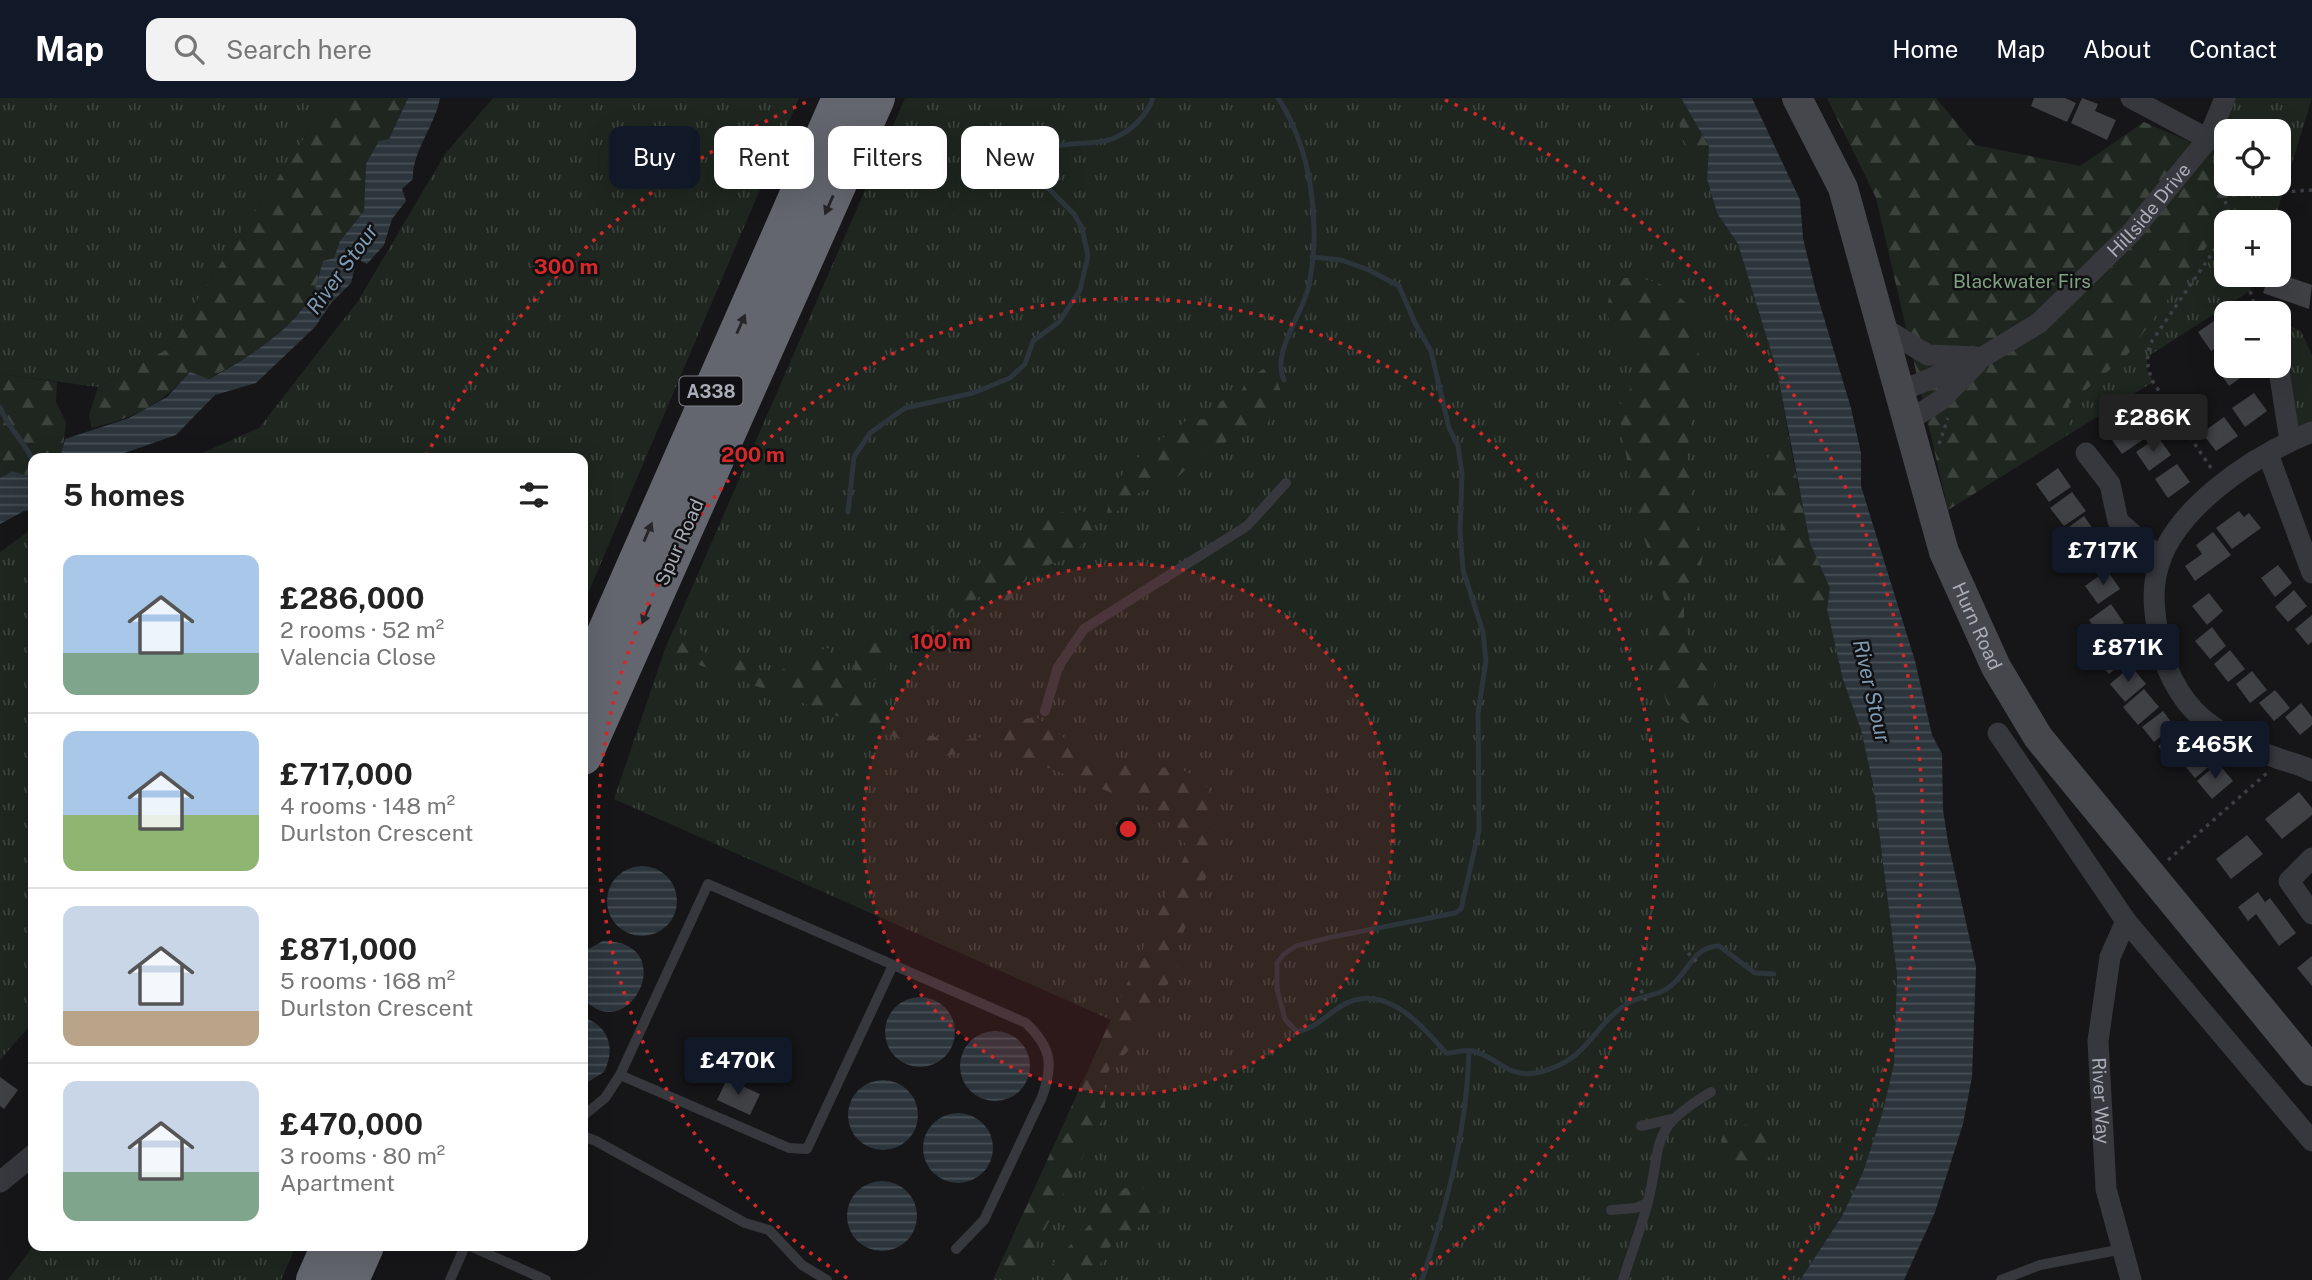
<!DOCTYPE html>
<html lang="en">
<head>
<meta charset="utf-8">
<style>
  body { margin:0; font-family:"Public Sans",sans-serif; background:#f2f2f2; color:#222; height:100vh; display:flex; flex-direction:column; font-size:26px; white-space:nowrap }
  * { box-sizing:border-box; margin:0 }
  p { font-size:23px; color:#767676 }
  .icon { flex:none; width:38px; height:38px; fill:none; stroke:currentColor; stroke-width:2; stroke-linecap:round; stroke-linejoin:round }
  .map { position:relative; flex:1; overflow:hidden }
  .side { position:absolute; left:28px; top:355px; width:560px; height:798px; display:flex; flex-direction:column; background:#fff; border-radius:14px; box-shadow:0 7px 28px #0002 }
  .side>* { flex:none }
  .hud { position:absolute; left:609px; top:28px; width:665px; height:63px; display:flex; gap:14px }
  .fabs { position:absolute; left:2214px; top:21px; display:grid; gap:14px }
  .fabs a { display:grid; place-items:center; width:77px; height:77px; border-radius:14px; background:#fff; box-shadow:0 7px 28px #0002; font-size:35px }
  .price { position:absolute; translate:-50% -60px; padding:0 16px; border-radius:7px; background:#111827; color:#fff; font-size:23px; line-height:46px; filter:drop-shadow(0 2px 4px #0008) }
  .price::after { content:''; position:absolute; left:50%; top:42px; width:21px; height:16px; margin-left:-10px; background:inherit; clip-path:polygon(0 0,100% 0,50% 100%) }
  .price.selected { background:#222; color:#fff }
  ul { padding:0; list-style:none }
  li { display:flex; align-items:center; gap:21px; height:175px; padding:0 35px }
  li+li { border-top:2px solid #e0e0e0 }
  li span { display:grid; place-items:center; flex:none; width:196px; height:140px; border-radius:14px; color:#555 }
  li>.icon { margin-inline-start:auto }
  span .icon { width:84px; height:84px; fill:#fffc; stroke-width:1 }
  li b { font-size:30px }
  h2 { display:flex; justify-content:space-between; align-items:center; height:84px; padding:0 35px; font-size:30px }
  .tag { padding:0 24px; border-radius:14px; background:#fff; box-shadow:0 7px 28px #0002; font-size:24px; line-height:63px }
  .tag.selected { background:#111827; color:#fff }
  header { display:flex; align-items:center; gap:42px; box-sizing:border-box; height:98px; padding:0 35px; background:#111827; color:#fff }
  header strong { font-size:33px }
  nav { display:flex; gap:38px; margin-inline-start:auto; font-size:24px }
  .search { width:490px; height:63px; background:#f2f2f2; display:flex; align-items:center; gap:18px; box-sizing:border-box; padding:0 24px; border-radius:14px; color:#767676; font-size:26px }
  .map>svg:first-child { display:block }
  .grass { fill:url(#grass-tufts); fill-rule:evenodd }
  .forest { fill:url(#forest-firs) }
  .water { fill:url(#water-rules) }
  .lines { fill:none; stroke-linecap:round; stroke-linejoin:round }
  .stream { stroke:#2c353c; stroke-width:5 }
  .building { fill:#404145 }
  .path { stroke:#3d3f44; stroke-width:3.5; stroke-dasharray:3.5 5; stroke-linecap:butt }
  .lane { stroke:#37383d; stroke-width:10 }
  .street { stroke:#37383d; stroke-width:21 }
  .secondary { stroke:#45474d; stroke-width:30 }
  .highway { stroke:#63666e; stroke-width:38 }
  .oneway { fill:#26262a }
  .ring { fill:none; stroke:#d62828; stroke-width:3.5; stroke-dasharray:3.5 7 }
  .labels { text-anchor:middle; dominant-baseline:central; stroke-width:5; stroke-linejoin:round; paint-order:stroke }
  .shield { fill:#111113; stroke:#7b7e86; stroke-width:2 }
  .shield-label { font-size:18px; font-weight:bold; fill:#a8adb8 }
  .street-label { font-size:19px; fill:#a8adb8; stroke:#111113 }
  .park-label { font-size:19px; fill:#7fa381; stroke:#111113 }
  .water-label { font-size:21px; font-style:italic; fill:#7f9bb3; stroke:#111113 }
  .centre { fill:#d62828; stroke:#111113; stroke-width:3.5 }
  .ring-label { font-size:21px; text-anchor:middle; font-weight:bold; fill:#d62828; stroke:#111113; stroke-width:5; stroke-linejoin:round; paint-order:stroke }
</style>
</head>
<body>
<header>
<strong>Map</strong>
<div class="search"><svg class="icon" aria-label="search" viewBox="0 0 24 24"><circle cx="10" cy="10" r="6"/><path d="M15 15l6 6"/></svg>Search here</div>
<nav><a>Home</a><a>Map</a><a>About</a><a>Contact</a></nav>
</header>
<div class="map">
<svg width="2312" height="1182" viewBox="0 0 2312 1182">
  <defs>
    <pattern id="grass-tufts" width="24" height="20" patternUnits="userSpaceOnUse" patternTransform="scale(1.75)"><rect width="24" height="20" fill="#1e261f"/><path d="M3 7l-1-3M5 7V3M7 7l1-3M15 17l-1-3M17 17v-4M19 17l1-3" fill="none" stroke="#3c433d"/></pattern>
    <pattern id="forest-firs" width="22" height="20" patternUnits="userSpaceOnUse" patternTransform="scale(1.75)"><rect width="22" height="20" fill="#1e261f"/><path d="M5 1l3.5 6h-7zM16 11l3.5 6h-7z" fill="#3c433d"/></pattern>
    <pattern id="water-rules" width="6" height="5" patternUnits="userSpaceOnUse" patternTransform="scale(1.75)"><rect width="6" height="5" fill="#2c353c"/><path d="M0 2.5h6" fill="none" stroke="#485056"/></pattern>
  </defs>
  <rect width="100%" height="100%" fill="#161618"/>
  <path class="grass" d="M0,0H331L203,192L173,248L98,289L0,276Z
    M493,0H799L583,507V360H191L259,330L358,203L445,56Z
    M905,0H1681L1709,48L1707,81L1717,115L1738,146L1777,273L1797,385L1830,490L1827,511L1843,582L1861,632L1873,686L1897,876L1894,967L1882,1016L1863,1074L1842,1118L1800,1182H993L1111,922L614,701L664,554Z
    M2231,0H2312L2274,124H2226V177H2256L2250,193L2147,259V271L2153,284L2068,337V306L2127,257ZM2226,33H2278V86H2226Z
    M2278,223L2301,233L2312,257V329L2296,333L2291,285L2279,245Z
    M33,430V931H27L0,962V454Z
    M33,1148H296L281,1182H8Z"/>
  <path class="forest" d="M331,0H408L389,41L366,66L364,113L340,143L334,160L323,163C320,173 318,186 313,195C292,233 246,261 208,281L189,275C158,309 137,318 92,330L89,317L98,289L173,248L203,192Z
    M1827,0H1936L1975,47L2080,68L2144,24L2211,53L2229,118L2127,257L2069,306L2068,337L1948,412L1876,100Z
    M1682,2L1709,48L1707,73C1686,57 1673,29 1682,2Z
    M1622,180C1660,180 1669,189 1696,214L1699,261L1687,354L1692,404L1704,448L1701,468L1691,480L1684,500V528L1698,559L1715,582L1710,609L1691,627C1683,623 1675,617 1669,609C1664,602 1647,537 1650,529C1654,520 1663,517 1666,506L1636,416L1620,320V307L1633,286V253C1607,229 1596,208 1622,180Z
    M1266,269L1275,277L1281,294L1266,329L1262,332H1242L1219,349L1195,354L1187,370L1179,378L1136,396L1105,424L1113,387L1142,355L1187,322L1212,321L1220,304L1242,292L1245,284Z
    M0,276L57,284L56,304L66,324L62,357L60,360H33V379L12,373L0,380Z
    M1789,341L1810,445L1830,490L1827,511C1800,500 1785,489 1772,464L1782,423L1765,371L1772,348Z
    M1080,412L1095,419L1091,431H1095C1087,440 1079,451 1070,458C1061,464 1052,464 1043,471L1027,469V481L1003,509H994L988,499C977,495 969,508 958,508L939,525L894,555L886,576L870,584L854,576C855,537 874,546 898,538C905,535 912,526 919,521C926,517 934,516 939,511C952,500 956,483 966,470L1004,457L1056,413L1074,417Z
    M674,530L703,554L737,560L765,575L778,574L813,554L828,550C861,597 917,656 981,639C990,636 997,630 1005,626C1014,622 1026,621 1036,619L1076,649L1101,662L1132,669L1179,670L1203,683L1213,701L1218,750L1179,845V866L1133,948L1109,972L1105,982V1016L1042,1137L1013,1182L994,1180L1188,751L1170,718L991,647L946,658L664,554Z
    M1750,1026L1788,1032V1039L1776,1049L1772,1058L1751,1065L1723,1063L1721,1042L1726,1031Z
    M1134,1089L1151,1092L1163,1112L1107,1151L1098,1171L1085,1182H1048L1049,1170L1091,1125L1099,1110L1125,1090Z"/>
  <path class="water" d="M408,0H440C435,28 412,53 413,81L402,91L406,103L392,121L384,147L367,166L357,161L351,185L331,205L315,229L256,285L215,297L176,337L110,360H60L65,341L129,320L167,299L190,274L209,281C246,261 292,233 313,195C318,185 320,173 323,163L334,160L340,143L364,113L366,66L379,43L389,41Z
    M1681,0H1752L1800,102L1803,140L1815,190L1851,310L1861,355V388L1915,563L1932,637L1942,656L1943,712L1948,744L1976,869L1972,979L1963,1026L1935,1114L1904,1182H1800L1842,1118L1863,1074L1882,1016L1894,966L1897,876L1873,686L1861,632L1843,582L1827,511L1830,490L1810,445L1777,273L1738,146L1717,115L1707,81L1709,48Z
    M12,373L33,379V412L24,413L0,426V380Z
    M607 803a35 35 0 1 1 70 0a35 35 0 1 1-70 0Z
    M603,843C683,843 628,952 583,900V854Z
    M885 934a35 35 0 1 1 70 0a35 35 0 1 1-70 0Z
    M583,919C609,928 616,950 604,974L583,987Z
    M960 968a35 35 0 1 1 70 0a35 35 0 1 1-70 0Z
    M848 1017a35 35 0 1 1 70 0a35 35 0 1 1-70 0Z
    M923 1050a35 35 0 1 1 70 0a35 35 0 1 1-70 0Z
    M847 1118a35 35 0 1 1 70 0a35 35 0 1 1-70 0Z"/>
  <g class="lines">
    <path class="stream" d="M1278,0C1312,52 1321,126 1309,187C1303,217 1271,253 1284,282
      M1312,159L1341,162L1369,172L1399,188L1415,225L1431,253L1449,330L1458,348L1462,376L1460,433L1463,472L1483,534L1486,563L1478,615L1479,732L1461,811L1455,815L1332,839L1296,848L1284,856L1277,865V891L1285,921L1297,934C1316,930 1326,917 1343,907C1385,883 1422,928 1446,955C1455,955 1464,951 1473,953C1497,959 1508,980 1536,975C1589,964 1591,928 1628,905C1642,897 1660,898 1672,887C1688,874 1694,848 1719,848L1755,875L1774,876
      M0,309C8,331 24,342 33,363
      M848,414L854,359L870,335L905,310L973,295L1010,280L1025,266L1033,243L1059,224L1080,192L1088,158L1082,130L1074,116L1036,78C1029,34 1088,51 1112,41C1130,34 1147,18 1153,0
      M1422,1182C1447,1106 1467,1033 1469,953"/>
  </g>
  <path class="building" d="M2034,0H2065L2076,5L2067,24L2031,8Z
    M2082,0L2098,6L2095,13L2116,22L2107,42L2071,25Z
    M2278,168L2285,170L2283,177L2312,187L2309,211L2263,195L2269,177H2278Z
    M2220,219L2226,227V242L2211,253L2198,234Z
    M2226,262V268H2248L2251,272L2229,288L2216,269Z
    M2254,295L2267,313L2245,329L2232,310Z
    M2224,319L2238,338L2216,353L2202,335Z
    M2131,322L2144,341L2122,356L2109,338Z
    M2158,339L2171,357L2149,373L2136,354Z
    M2177,366L2190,384L2168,400L2155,381Z
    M2058,370L2071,389L2049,404L2036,386Z
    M2072,394L2086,413L2064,428L2050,410Z
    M2239,413L2244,419L2249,415L2261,430L2232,451L2216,430Z
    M2084,418L2097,437L2075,452L2062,434Z
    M2213,434L2231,457L2195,483L2185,468L2202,456L2196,447Z
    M2100,441L2113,460L2091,475L2078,457Z
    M2278,467L2292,485L2275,499L2261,480Z
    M2107,472L2120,491L2098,506L2085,488Z
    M2294,492L2307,508L2288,524L2275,509Z
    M2209,495L2223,513L2207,527L2192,508Z
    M2111,506L2124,525L2102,540L2089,522Z
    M2312,517V544L2308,547L2295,531Z
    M2212,529L2226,548L2210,561L2195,543Z
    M2114,540L2130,558L2109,576L2093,558Z
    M2230,552L2245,571L2228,584L2214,566Z
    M2131,568L2146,586L2125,604L2110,586Z
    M2252,573L2267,592L2250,605L2236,586Z
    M2144,591L2159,609L2138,627L2123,609Z
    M2275,592L2290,610L2274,623L2259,605Z
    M2301,605L2312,619V627L2300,637L2285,619Z
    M2163,613L2174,628L2154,644L2142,629Z
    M2179,633L2191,648L2170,663L2158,648Z
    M2201,644L2217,662L2195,680L2180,662Z
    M2218,665L2233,683L2212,701L2197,683Z
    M2299,694L2312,710V717L2282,741L2265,721Z
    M2247,737L2263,756L2231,781L2216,761Z
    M2258,794L2265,804L2270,800L2296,835L2279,848L2256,816L2248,823L2238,809Z
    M2312,858V888L2297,870Z
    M0,979L18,992L4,1011L0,1008Z
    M727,981L760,996L750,1017L717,1002Z"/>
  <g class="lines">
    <path class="path" d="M2214,62L2231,124
      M2224,98L2312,92
      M2245,177L2257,215
      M1939,346L1948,320
      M2211,370L2153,284C2147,270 2146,261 2150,246L2226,135
      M2168,762L2267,675
      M1688,855L1699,866
      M1641,892L1647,905"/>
    <path class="lane" d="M1045,613L1058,569L1084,531L1247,428L1286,385
      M620,977L789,1050L807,1051L893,867
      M583,1018L605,1000L620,977L708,786L1026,925C1051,949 1054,966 1042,999L984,1122L956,1151
      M1641,1028L1672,1021
      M583,1038L596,1043L745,1125L769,1132L802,1167L827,1182
      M1611,1112L1636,1110L1647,1105
      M470,1148L546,1182
      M450,1182L465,1148
      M1623,1182C1631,1156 1641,1130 1648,1104C1663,1041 1648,1032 1711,994
      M2001,1182L2040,1167L2123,1151"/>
    <g class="street">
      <path d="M2131,0L2208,41"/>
      <path d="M1882,229L1928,257L1977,259"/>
      <path d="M2278,266L2290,343"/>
      <path id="s1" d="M1901,293L1983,259L2039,225L2131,135L2208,41L2225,0"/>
      <path d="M1908,323L1941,302L1977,265"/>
      <path d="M2312,334C2255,357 2168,412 2156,478C2152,497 2155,517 2158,536C2162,566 2179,601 2202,620C2225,639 2249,650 2277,660C2289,665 2301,666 2312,673"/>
      <path d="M2086,355L2110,386L2118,423L2161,461"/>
      <path d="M2268,356L2312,475"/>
      <path d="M1998,635L2126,823L2312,1043"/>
      <path d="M2312,760L2289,783L2312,816"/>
      <path id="s2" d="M2126,823L2110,859L2098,943L2106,1091L2131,1182"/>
      <path d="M0,1084L33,1057"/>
    </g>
    <path class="secondary" id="s3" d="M1797,0L1843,90L1944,454L1996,569L2038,639L2312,973"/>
    <path class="highway" d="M583,587L841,0
      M583,658L876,0
      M315,1182L330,1148
      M350,1182L365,1148"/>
  </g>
  <defs><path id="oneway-solid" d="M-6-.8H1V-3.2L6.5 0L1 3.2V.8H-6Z" transform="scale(1.75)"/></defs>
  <g class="oneway">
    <use href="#oneway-solid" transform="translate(829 107) rotate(114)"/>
    <use href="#oneway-solid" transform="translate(741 226) rotate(-66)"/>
    <use href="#oneway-solid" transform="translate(648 434) rotate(-67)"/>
    <use href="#oneway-solid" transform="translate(646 516) rotate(114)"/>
  </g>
  <circle cx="1128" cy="731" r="265" fill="#d62828" fill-opacity=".12"/>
  <g class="ring">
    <circle cx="1128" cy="731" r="265"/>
    <path d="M847 1180A530 530 0 1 1 1409 1180"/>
    <path d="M426 358A795 795 0 0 1 811 2M1445 2A795 795 0 0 1 1783 1181"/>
  </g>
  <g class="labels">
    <rect class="shield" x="679.5" y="278.5" width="63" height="29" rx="5"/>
    <g class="shield-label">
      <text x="711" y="293">A338</text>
    </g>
    <g class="street-label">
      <text stroke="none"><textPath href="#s1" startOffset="312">Hillside Drive</textPath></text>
      <text transform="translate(679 444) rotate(-66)">Spur Road</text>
      <text stroke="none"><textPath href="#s3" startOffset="560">Hurn Road</textPath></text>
      <text stroke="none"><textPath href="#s2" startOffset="184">River Way</textPath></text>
    </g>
    <g class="park-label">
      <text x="2022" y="183">Blackwater Firs</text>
    </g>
    <g class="water-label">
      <text transform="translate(342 171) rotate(-54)">River Stour</text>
      <text transform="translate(1872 593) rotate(77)">River Stour</text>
    </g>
  </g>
  <circle cx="1128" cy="731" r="10" class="centre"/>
  <g class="ring-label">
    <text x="566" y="176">300 m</text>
    <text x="753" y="364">200 m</text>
    <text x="941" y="551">100 m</text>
  </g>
</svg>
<div class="fabs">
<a><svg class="icon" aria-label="locate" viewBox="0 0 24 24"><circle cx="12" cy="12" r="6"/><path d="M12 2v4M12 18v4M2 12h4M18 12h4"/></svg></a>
<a>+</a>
<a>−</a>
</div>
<b class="price selected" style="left:2153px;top:356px">£286K</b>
<b class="price" style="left:2103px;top:489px">£717K</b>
<b class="price" style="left:2128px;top:586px">£871K</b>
<b class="price" style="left:2215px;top:683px">£465K</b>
<b class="price" style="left:738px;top:999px">£470K</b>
<div class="hud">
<a class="tag selected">Buy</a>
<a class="tag">Rent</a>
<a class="tag">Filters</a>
<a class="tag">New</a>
</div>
<section class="side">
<h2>5 homes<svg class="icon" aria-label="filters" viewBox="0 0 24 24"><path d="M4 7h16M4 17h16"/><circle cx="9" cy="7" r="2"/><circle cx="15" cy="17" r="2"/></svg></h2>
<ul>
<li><span style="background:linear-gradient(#a9c7e8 70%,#7fa58c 0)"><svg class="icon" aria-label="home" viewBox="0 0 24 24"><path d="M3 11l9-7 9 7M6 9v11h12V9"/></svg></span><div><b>£286,000</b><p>2 rooms · 52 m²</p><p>Valencia Close</p></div></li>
<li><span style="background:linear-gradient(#a9c7e8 60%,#8fb573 0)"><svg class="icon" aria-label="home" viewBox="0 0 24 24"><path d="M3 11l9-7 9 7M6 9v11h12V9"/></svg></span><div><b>£717,000</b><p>4 rooms · 148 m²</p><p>Durlston Crescent</p></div></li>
<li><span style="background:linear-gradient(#c9d6e8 75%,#b9a48a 0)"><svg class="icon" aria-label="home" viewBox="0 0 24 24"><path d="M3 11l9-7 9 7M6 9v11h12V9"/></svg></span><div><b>£871,000</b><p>5 rooms · 168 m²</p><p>Durlston Crescent</p></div></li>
<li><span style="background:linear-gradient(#c9d6e8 65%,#7fa58c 0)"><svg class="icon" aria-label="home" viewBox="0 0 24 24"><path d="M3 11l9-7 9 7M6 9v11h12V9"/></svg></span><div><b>£470,000</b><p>3 rooms · 80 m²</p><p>Apartment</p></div></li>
</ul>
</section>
</div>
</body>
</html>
